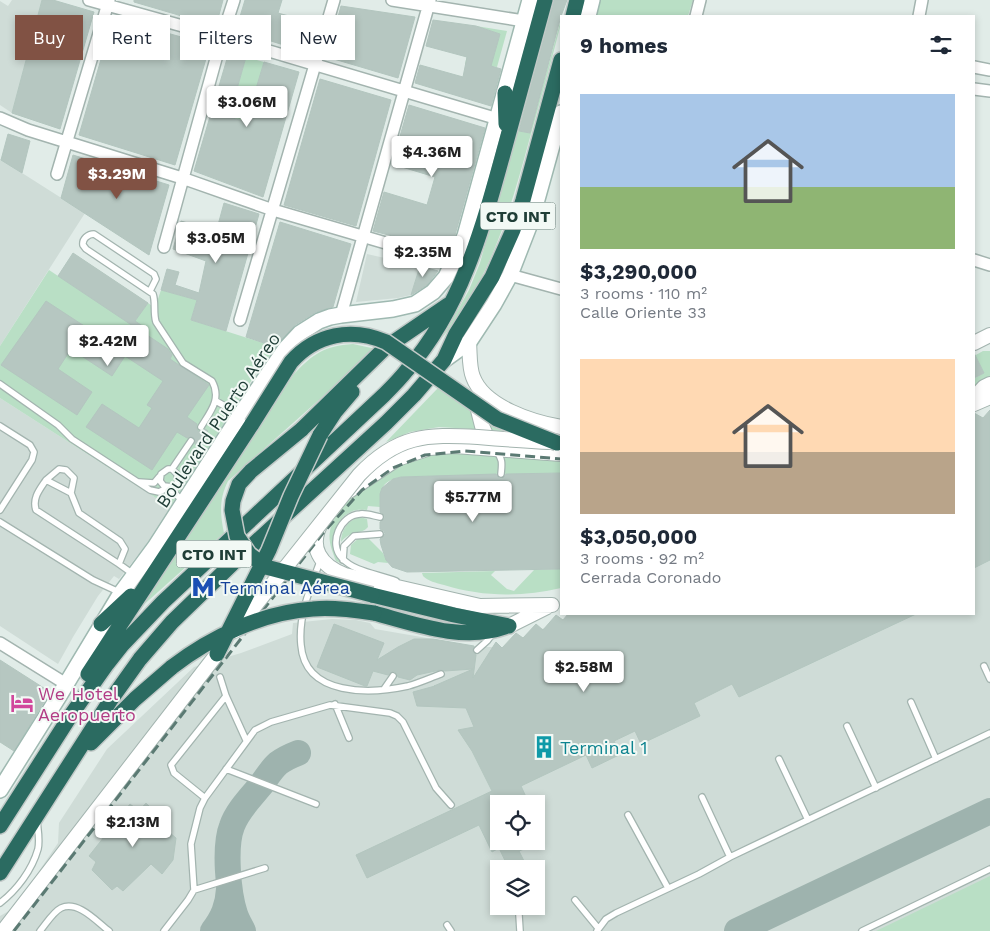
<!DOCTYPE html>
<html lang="en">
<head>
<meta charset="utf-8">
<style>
  body { margin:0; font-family:"Work Sans",sans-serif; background:#f6f6f7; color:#1f2937; height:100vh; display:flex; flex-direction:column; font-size:19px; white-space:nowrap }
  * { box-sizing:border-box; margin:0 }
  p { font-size:16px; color:#747a83 }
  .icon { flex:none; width:28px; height:28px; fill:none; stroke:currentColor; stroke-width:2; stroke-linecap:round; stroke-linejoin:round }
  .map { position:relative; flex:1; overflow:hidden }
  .sheet { position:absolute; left:560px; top:15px; width:415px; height:600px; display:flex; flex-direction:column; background:#fff; border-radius:0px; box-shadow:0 2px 8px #0003 }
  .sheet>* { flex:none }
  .hud { position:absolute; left:15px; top:15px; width:470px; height:45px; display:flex; gap:10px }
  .tools { position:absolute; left:490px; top:795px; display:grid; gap:10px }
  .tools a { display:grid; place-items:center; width:55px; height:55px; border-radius:0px; background:#fff; box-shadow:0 2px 8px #0003; font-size:25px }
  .price { position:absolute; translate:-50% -42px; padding:0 11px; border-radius:5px; background:#fff; color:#222; font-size:16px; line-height:32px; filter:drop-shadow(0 1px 2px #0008) }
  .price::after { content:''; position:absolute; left:50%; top:30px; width:15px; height:11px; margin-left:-8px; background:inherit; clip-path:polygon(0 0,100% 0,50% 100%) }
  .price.current { background:#815244; color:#fff }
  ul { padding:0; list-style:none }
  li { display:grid; align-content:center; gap:10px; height:265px; padding:0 20px }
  li span { display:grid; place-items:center; height:155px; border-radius:0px; color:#555 }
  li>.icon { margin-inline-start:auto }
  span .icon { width:90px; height:90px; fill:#fffc; stroke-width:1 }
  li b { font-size:21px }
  h2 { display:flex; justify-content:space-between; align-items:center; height:60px; padding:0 20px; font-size:21px }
  .tag { padding:0 18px; border-radius:0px; background:#fff; box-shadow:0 2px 8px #0003; font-size:18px; line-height:45px }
  .tag.current { background:#815244; color:#fff }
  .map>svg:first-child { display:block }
  .built { fill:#cfdcd7; fill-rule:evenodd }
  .green { fill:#b9dfc5 }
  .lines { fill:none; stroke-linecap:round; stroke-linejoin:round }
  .taxiway { stroke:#9eb3ae; stroke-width:26 }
  .building { fill:#b6c7c1; stroke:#b3c6bf }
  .service-casing { stroke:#a3b4af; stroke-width:8 }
  .minor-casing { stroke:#a3b4af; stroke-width:14 }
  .tertiary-casing { stroke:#a3b4af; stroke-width:16 }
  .secondary-casing { stroke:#9fb9b1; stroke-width:18 }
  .motorway-casing { stroke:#c1c9c7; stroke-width:18 }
  .service { stroke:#fff; stroke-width:5.5 }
  .minor { stroke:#fff; stroke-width:11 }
  .tertiary { stroke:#fff; stroke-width:14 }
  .secondary { stroke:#fff; stroke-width:15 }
  .motorway { stroke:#2b6b61; stroke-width:15 }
  .rail { stroke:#5b7a73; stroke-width:3; stroke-dasharray:10 5; stroke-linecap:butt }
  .tertiary-bridge-casing { stroke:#a3b4af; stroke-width:16; stroke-linecap:butt }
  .motorway-bridge-casing { stroke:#c1c9c7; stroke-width:18; stroke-linecap:butt }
  .tertiary-bridge { stroke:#fff; stroke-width:14 }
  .motorway-bridge { stroke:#2b6b61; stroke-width:15 }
  .labels { text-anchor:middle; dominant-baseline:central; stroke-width:4; stroke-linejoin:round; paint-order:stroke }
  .shield { fill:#f2f9f5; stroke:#5f7670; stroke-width:1 }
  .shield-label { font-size:16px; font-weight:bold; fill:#203e37 }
  .street-label { font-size:18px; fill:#203e37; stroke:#f2f9f5 }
  .transit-label { font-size:18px; fill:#164399; stroke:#f2f9f5; text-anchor:start }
  .hotel-label { font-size:18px; fill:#b23c85; stroke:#f2f9f5; text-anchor:start }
  .culture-label { font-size:18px; fill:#0d838f; stroke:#f2f9f5; text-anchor:start }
</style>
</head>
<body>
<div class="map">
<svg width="990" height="931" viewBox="0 0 990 931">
  <rect width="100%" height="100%" fill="#e1ece8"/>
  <path class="built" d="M12,0H42L12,113L0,105V1L8,6Z
    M0,159L85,213L0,346Z
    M367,254L420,266L411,295L398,298L356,302Z
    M0,398L170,507L145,546L119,579L114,576L98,596L73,637L58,664L0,626Z
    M990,414V931H0V916L14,908L58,843L59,823L107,749L194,667L241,653L292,634L293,623L332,619L356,620L370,623L375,629L479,647H503L574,614H974V422ZM499,804H536V841H499ZM499,869H536V906H499Z"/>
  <path class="green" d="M599,0H693L688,16H594Z
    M551,5L553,6L519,131L530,133L561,19V23C551,63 540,102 529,141C510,211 490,281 442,338L469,290L480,263Z
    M476,26L507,31L497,67L465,64L468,51L493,58L500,34Z
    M246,57L264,62L247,122L229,117Z
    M49,270L132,325L148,303L155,308L161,290L197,300L191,320L276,347L257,372L170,507L0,398V346Z
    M353,344L376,349L228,481C219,499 220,514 224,533L140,608L294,374C313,354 324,346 353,344Z
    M983,351H990V379L974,386V377L975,378L984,373L977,359L974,360V356Z
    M438,388L503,431L439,427L410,432L386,442Z
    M446,451L561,458V473L401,477C382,481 380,488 380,507L368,506L367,510C362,510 356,509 351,512C330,521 330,549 343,564L336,561C332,551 328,541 330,531C335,503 381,473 405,461C417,455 433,454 446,451Z
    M360,517L367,519L368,527C360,536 353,528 341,542C341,530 348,520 360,517Z
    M360,537H367L383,553L388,563L378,562L374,564L350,554L351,545Z
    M561,569V588C522,597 482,597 444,585C436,583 428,581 423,576L422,573L495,571L491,575L507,589L514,591L534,570Z
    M990,876V931H876Z"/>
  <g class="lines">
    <path class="taxiway" d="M213,931C223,918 228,906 229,889
      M243,931C240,925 237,920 235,914C228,893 224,846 232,826C237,811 251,797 261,785C275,766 275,762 298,753
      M737,931L990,811"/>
  </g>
  <path class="building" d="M42,0H53L94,12L60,129L12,113Z
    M134,0H223L216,26L134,2Z
    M245,0H282L278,13L314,23L306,52L236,30Z
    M554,0H567L561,16L530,133L519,131Z
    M341,6L415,17L398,78L327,57Z
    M113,18L210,45L175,165L79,135Z
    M433,20L476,26L500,34L491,66L501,69L491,106L415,83L420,65L463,77L467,57L426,46Z
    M229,52L246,57L229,117L246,122L264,62L299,72L263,197L194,171Z
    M320,79L391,100L356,226L284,205Z
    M409,105L485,128L455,235L448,250L373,231L384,192L427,205L435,177L392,164Z
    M8,134L30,141L22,173L1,160Z
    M73,155L169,185L149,255L61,198Z
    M224,203L259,214L226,331L191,320L197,300L161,290L167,269L179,272L175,285L199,293L206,261L173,249L181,221L214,231L218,225Z
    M280,222L351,244L333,307L316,312L295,325L276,347L246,337Z
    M73,253L148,303L135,321L144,327L141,331L168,349L172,355L170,359L209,385L187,417L197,424L196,427L198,431L201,432L205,429L208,431L198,446L195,444V439L193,437L187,438L177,432L152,470L86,427L102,404L139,428L152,408L147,405L163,381L125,356L112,376L71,349L58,369L92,392L77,415L1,365L46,301L118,348L133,326L58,276Z
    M420,266L438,271L427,285L411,295Z
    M974,353L984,373L974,378Z
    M990,410V560L974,568V413L983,418Z
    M561,473V569L407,572L392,567L386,560L381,545L380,539L385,534L384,531L380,529V522L383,520L385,517L383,514L380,512V494L382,488L393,479L401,477L496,474L498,477L501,479L504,477L506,474Z
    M568,614H916L739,697L732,684L694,703L700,716L641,744L635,731L614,741L621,754L592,768L586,755L521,786L527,799L517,804H499V841H520L524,849L519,851L528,869H509L499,848L492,852L479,825L367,878L356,855L492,791L472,751L458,730L474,727L466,708L417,706L413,692L435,686H434L473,669L445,671L440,670L417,675L410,680L398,677L397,674L394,671L388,675L373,671L367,686H365L317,667L334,624L384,643L377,660L398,647L414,639H433L474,646L473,651L476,655L473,678L496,642L502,648L516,633L523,638L536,624L543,630L556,615L563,620Z
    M0,660L50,692L14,751L0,742Z
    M146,803L156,813L152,818L176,838L173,860L162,874L151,864L123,891L117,886L112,890L92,870L96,862L89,856L130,804L139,811Z"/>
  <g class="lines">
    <defs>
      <path id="service" d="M150,291L156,279L154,274L94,234C88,234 82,239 83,245L86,249L153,294C156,303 153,312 156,322L183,363L212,381C222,399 210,412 201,427
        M0,384L58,425L72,439L150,490L159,492L167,488
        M216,401L240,415
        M0,426L30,445L34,452L32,460L0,510
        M496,451C503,459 502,464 501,474
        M172,469L177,474L178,482L173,487L164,486L160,481L161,474L168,469H172L191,441
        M46,480L59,469L66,470L74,478L71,493
        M139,482L154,483L159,477
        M169,488L184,502
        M380,517C374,516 366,513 360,514C340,515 328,544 342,558C354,572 379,574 396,581
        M0,522L93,580L121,593
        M321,559C311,586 298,615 301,645C305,697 371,694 408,686C419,683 430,678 441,674
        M343,560L344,546L354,536L380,534
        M119,564L36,510C32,498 40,489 46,480L71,493L79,513L120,541L125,549L119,564L133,574
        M477,650L487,641L493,633
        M984,666L990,679
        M220,677L226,696L246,740
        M384,689L393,676
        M911,702L936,759
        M335,704L349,738
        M847,726L876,788
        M779,759L808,820
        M226,769L316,804
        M702,797L730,857
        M205,798L174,773L171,765L226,696
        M628,815L668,888
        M194,890L265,868
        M575,900L598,928
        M0,903C17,890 32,870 38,849C40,840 38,830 37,821
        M519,915L520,931
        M447,925L451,931
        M40,931C46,924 53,912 61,908C78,900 97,922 109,931
        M164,931L188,900L194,890L191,844L200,808L205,798L255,730L271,722L330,705L390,713L397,716L403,722L436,788L451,805
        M597,931L606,919L616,913L699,874L730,857L990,733
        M862,931L990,869"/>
      <path id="minor" d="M89,0L222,37L498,119
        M392,0L524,21
        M696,16L700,0
        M919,16L922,0
        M974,67L990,70
        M974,89L990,91
        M0,118L28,130L182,178L273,210L454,263
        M57,174L109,0
        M164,247L222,37L234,0
        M974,260L990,265
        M510,275L561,289
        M341,315L430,0
        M240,320L334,0
        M0,643L66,684"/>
      <path id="tertiary" d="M469,342C470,354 469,367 473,377C484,407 533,422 561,427
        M974,343L990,335
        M475,398L482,426L492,448
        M974,398L984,387L990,384
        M974,404L990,397
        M349,491L397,459L430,448L455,446L561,454
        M322,522C307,547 321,566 345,575L480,606L552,605
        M509,626L547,607
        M3,931L217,654"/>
      <path id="secondary" d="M588,16L592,0
        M444,360L469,342L494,304L510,275L531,221L561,113
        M0,790L59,696L121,593L155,547L240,415L286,348L300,333L319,321L330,317L341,315L393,309L415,304L433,292L446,277L465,236L530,0"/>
      <path id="motorway" d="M573,16L577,0
        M505,93L506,124
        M301,430L385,348L448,305
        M320,435L335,412L352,392
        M372,595L454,615L509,626
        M374,613C415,624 463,642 505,627
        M101,624L131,596
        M88,674L252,424
        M91,743L135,699L172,667
        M0,826L71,715L107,664L122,645L163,602L384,395C392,387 400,379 407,370C463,306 484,223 506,143C519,95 532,48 545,0
        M0,873L110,701L140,659L172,622L232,564L386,423L414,395L444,360L456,334L492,277L513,230L523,200L561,60"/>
    </defs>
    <use href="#service" class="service-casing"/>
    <use href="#minor" class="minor-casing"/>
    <use href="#tertiary" class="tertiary-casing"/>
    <use href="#secondary" class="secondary-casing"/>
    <use href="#motorway" class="motorway-casing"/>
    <use href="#service" class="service"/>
    <use href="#minor" class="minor"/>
    <use href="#tertiary" class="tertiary"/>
    <use href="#secondary" class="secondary"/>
    <use href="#motorway" class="motorway"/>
    <path class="rail" d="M14,931L323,533L362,490L393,468L425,455L465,451L561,459"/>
    <defs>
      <path id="tertiary-bridge" d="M235,631L359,475C397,435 426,434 478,437C502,439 527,441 551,442"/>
      <path id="motorway-bridge" d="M252,424L291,362C316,334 351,327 386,342L497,419L557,443
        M301,430L251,471L239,484L233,501L232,510L237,536L249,554L266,567L372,595
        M217,654L269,550L291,496L320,435
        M172,667C211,637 263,612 313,609C333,607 354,610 374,613"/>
    </defs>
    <use href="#tertiary-bridge" class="tertiary-bridge-casing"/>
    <use href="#motorway-bridge" class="motorway-bridge-casing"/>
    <use href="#tertiary-bridge" class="tertiary-bridge"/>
    <use href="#motorway-bridge" class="motorway-bridge"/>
  </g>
  <defs>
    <symbol id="metro-bare" viewBox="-9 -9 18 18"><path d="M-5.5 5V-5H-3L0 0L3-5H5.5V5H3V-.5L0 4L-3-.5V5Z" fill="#1a4fb4" stroke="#f2f9f5" stroke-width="2.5" paint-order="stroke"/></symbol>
    <symbol id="hotel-bare" viewBox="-9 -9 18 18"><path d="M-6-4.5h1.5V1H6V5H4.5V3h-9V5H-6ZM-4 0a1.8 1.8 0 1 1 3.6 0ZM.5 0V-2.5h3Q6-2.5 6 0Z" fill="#d1479c" stroke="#f2f9f5" stroke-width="2.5" paint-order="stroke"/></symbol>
    <symbol id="building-bare" viewBox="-9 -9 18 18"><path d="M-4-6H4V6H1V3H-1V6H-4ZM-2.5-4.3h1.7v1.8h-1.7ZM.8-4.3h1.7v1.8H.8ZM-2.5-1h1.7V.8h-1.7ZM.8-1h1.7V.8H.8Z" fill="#0f9aa8" stroke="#f2f9f5" stroke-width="2.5" paint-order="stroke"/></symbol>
  </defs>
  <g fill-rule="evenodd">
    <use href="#metro-bare" x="187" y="571" width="32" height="32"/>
    <use href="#hotel-bare" x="6" y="687" width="32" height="32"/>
    <use href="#building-bare" x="528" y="731" width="32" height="32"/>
  </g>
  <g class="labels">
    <g class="shield">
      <rect x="480.5" y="202.5" width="75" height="27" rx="4"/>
      <rect x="176.5" y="540.5" width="75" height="27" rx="4"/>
    </g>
    <g class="shield-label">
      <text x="518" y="216">CTO INT</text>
      <text x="214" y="554">CTO INT</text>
    </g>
    <g class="street-label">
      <text transform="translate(218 420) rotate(-56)">Boulevard Puerto Aéreo</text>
    </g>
    <g class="transit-label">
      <text x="220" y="587">Terminal Aérea</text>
    </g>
    <g class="hotel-label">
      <text x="38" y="693">We Hotel<tspan x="38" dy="21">Aeropuerto</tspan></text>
    </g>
    <g class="culture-label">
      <text x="560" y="747">Terminal 1</text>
    </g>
  </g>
</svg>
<div class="tools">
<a><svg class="icon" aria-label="locate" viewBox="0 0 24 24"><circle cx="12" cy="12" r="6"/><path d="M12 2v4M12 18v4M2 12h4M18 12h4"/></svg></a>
<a><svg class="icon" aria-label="layers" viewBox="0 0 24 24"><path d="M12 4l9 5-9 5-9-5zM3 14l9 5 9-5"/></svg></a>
</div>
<b class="price" style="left:247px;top:128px">$3.06M</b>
<b class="price" style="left:432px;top:178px">$4.36M</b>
<b class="price current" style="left:117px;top:200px">$3.29M</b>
<b class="price" style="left:216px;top:264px">$3.05M</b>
<b class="price" style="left:423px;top:278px">$2.35M</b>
<b class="price" style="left:108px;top:367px">$2.42M</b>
<b class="price" style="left:473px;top:523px">$5.77M</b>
<b class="price" style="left:584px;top:693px">$2.58M</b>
<b class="price" style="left:133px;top:848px">$2.13M</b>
<div class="hud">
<a class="tag current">Buy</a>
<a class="tag">Rent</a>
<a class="tag">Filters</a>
<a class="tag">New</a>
</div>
<section class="sheet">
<h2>9 homes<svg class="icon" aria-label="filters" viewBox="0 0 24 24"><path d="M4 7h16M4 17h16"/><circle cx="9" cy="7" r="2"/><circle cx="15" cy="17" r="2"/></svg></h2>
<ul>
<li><span style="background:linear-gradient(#a9c7e8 60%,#8fb573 0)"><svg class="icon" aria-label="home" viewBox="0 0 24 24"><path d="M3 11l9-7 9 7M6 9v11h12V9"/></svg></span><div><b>$3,290,000</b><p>3 rooms · 110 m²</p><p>Calle Oriente 33</p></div></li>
<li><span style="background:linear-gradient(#ffd9b3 60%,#b9a48a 0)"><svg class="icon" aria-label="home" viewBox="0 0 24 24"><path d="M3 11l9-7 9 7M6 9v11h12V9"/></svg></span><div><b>$3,050,000</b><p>3 rooms · 92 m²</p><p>Cerrada Coronado</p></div></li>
</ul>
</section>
</div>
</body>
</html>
